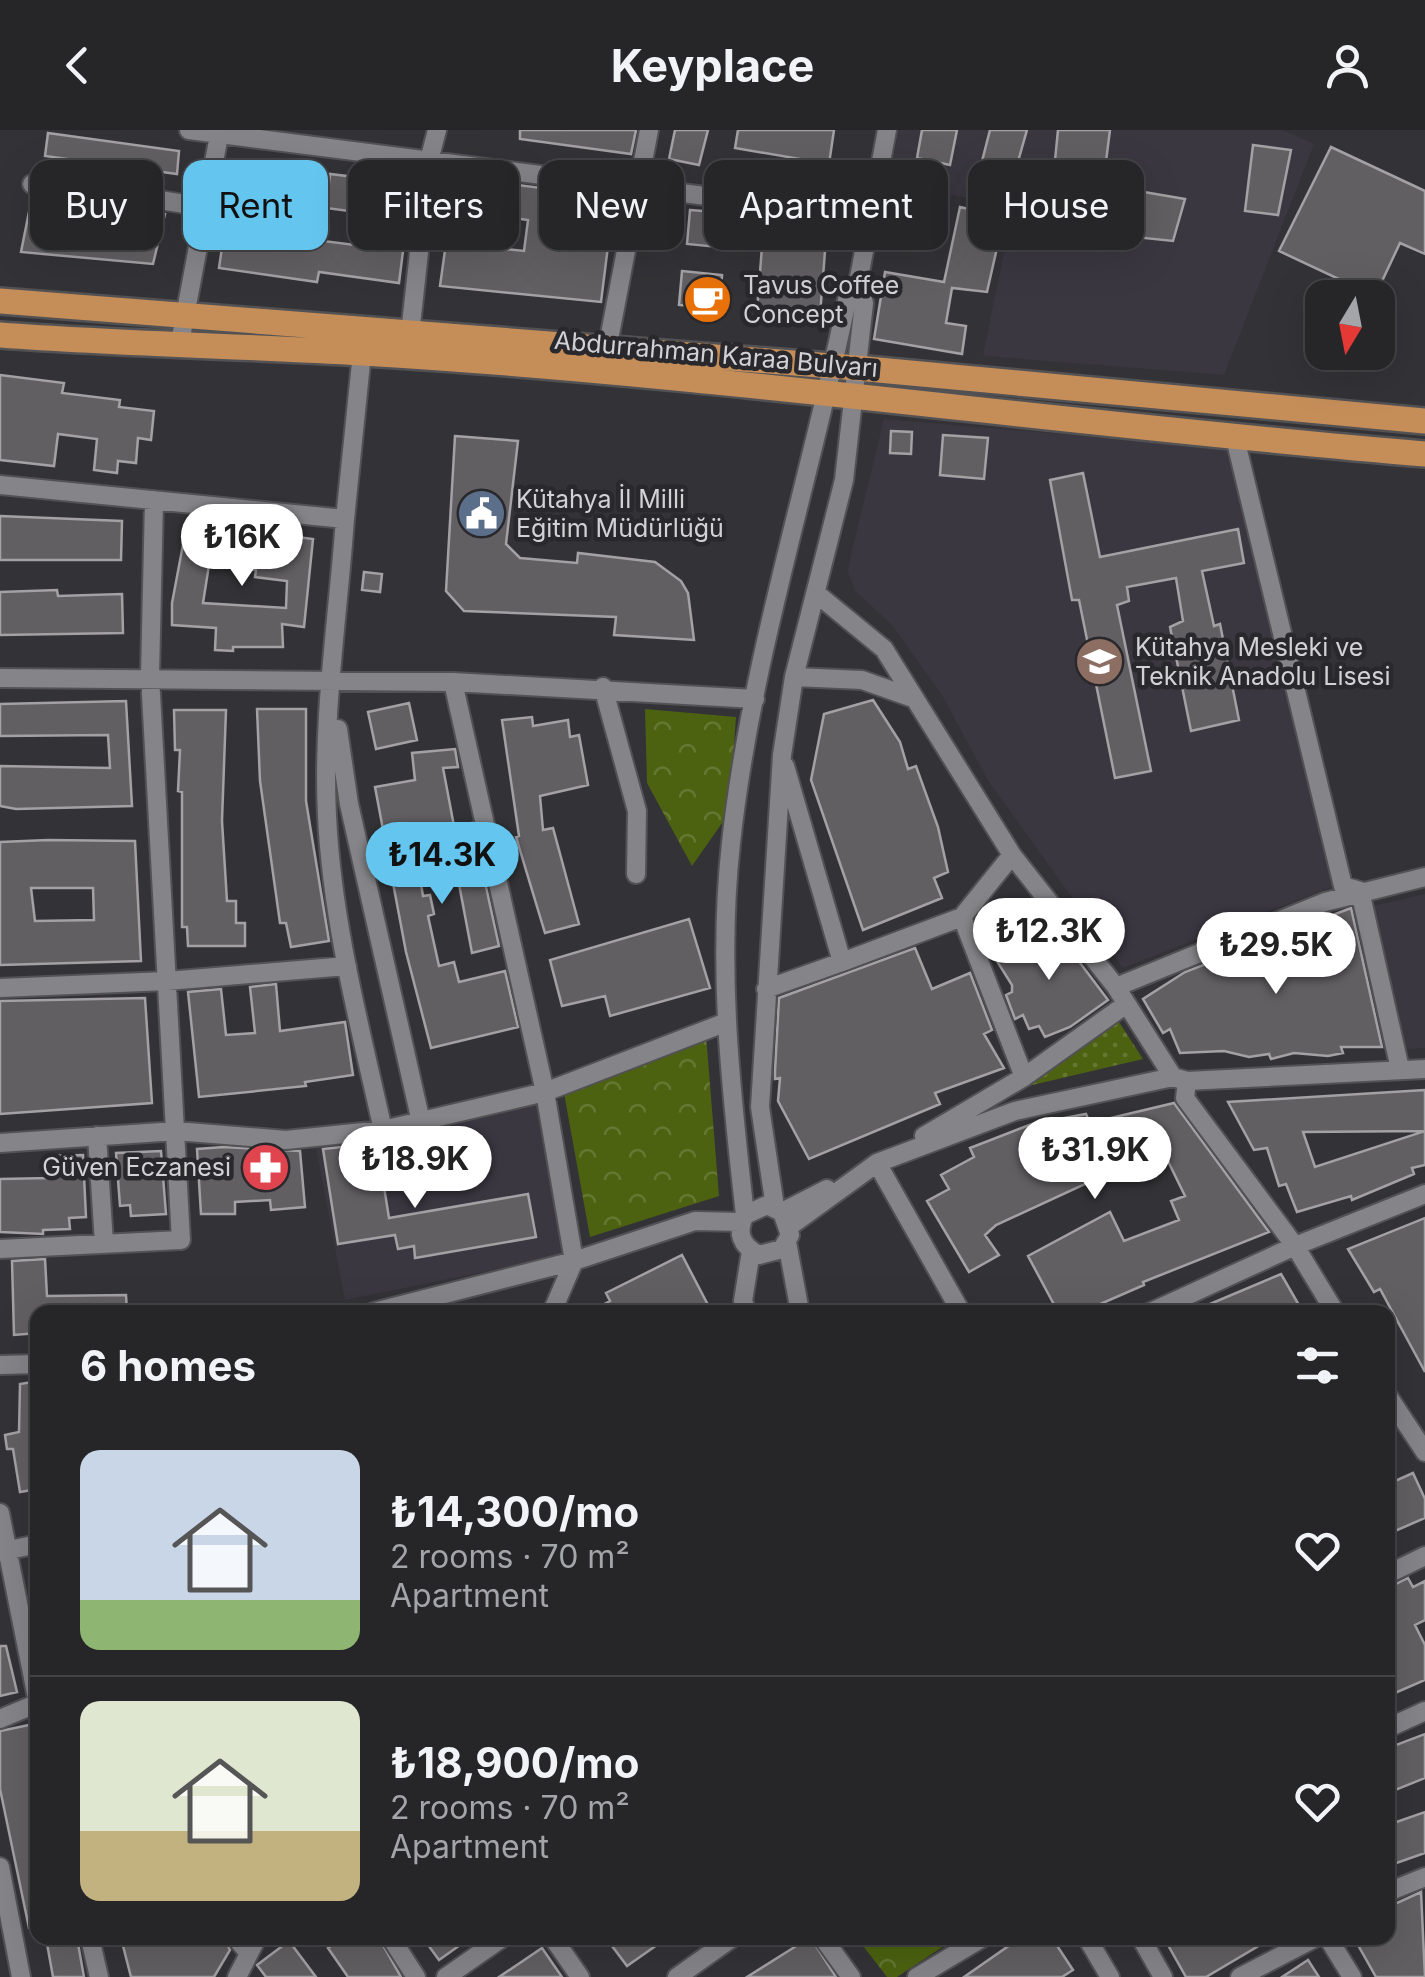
<!DOCTYPE html>
<html lang="en">
<head>
<meta charset="utf-8">
<style>
  body { margin:0; font-family:Inter,sans-serif; background:#2e2e30; color:#f1f3f6; height:100vh; display:flex; flex-direction:column; font-size:38px; white-space:nowrap }
  * { box-sizing:border-box; margin:0 }
  p { font-size:32px; color:#a4a5a8 }
  .icon { flex:none; width:55px; height:55px; fill:none; stroke:currentColor; stroke-width:2; stroke-linecap:round; stroke-linejoin:round }
  .map { position:relative; flex:1; overflow:hidden }
  .side { position:absolute; left:30px; top:1175px; width:1365px; height:640px; display:flex; flex-direction:column; background:#262628; border-radius:20px; box-shadow:0 10px 40px #0002,0 0 0 2px #424345 }
  .side>* { flex:none }
  .top-card { position:absolute; left:30px; top:30px; width:1365px; height:90px; display:flex; gap:20px }
  .needle { width:65px; rotate:190deg }
  .buttons { position:absolute; left:1305px; top:150px; display:grid; gap:20px }
  .buttons a { display:grid; place-items:center; width:90px; height:90px; border-radius:20px; background:#262628; box-shadow:0 10px 40px #0002,0 0 0 2px #424345; font-size:50px }
  .price { position:absolute; translate:-50% -85px; padding:0 22px; border-radius:35px; background:#fff; color:#222; font-size:32px; line-height:65px; filter:drop-shadow(0 2px 5px #0008) }
  .price::after { content:''; position:absolute; left:50%; top:60px; width:30px; height:22px; margin-left:-15px; background:inherit; clip-path:polygon(0 0,100% 0,50% 100%) }
  .price.selected { background:#64c5ee; color:#111 }
  ul { padding:0; list-style:none }
  li { display:flex; align-items:center; gap:30px; height:250px; padding:0 50px }
  li+li { border-top:2px solid #424345 }
  li span { display:grid; place-items:center; flex:none; width:280px; height:200px; border-radius:20px; color:#555 }
  li>.icon { margin-inline-start:auto }
  span .icon { width:120px; height:120px; fill:#fffc; stroke-width:1 }
  li b { font-size:42px }
  h2 { display:flex; justify-content:space-between; align-items:center; height:120px; padding:0 50px; font-size:42px }
  .pill { padding:0 35px; border-radius:20px; background:#262628; box-shadow:0 10px 40px #0002,0 0 0 2px #424345; font-size:35px; line-height:90px }
  .pill.selected { background:#64c5ee; color:#111 }
  header { display:flex; justify-content:space-between; align-items:center; height:130px; padding:0 50px; background:#262628; font-size:45px; font-weight:700 }
  .map>svg:first-child { display:block }
  .built { fill:#3b3741 }
  .grass { fill:url(#grass-dots) }
  .forest { fill:url(#forest-crowns) }
  .building { fill:#625f63; stroke:#a4a1a5; stroke-width:2.5; fill-rule:evenodd }
  .lines { fill:none; stroke-linecap:round; stroke-linejoin:round }
  .minor-casing { stroke:#525154; stroke-width:22 }
  .major-casing { stroke:#525154; stroke-width:30 }
  .minor { stroke:#858488; stroke-width:18 }
  .major { stroke:#c58e59; stroke-width:25 }
  .labels { text-anchor:middle; dominant-baseline:central; stroke-width:9; stroke-linejoin:round; paint-order:stroke }
  .poi-label { font-size:25px; fill:#d2d1d4; stroke:#29282c; text-anchor:start }
  .street-label { font-size:25px; fill:#d2d1d4; stroke:#29282c }
</style>
</head>
<body>
<header><svg class="icon" aria-label="back" viewBox="0 0 24 24"><path d="M15 5l-7 7 7 7"/></svg>Keyplace<svg class="icon" aria-label="person" viewBox="0 0 24 24"><circle cx="12" cy="8" r="4"/><path d="M4 21q1-7 8-7t8 7"/></svg></header>
<div class="map">
<svg width="1425" height="1847" viewBox="0 0 1425 1847">
  <defs>
    <pattern id="grass-dots" width="8" height="8" patternUnits="userSpaceOnUse" patternTransform="scale(2.5)"><rect width="8" height="8" fill="#4c6210"/><path d="M2 2h.1M6 6h.1" fill="none" stroke="#657732" stroke-width="1.8" stroke-linecap="round"/></pattern>
    <pattern id="forest-crowns" width="20" height="18" patternUnits="userSpaceOnUse" patternTransform="scale(2.5)"><rect width="20" height="18" fill="#4c6210"/><path d="M2 6a3 3 0 1 1 6 0M12 15a3 3 0 1 1 6 0" fill="none" stroke="#657732"/></pattern>
  </defs>
  <rect width="100%" height="100%" fill="#333236"/>
  <path class="built" d="M899,0H1283L1314,14L1224,245L983,226L1013,77L888,52Z
    M884,289L1233,319L1336,755L1123,838L989,652L943,567L892,495L855,461L848,442L851,425Z
    M1425,764V918L1405,919L1373,776Z
    M538,968L562,1126L345,1170L314,1007Z"/>
  <path class="grass" d="M1117,889L1143,929L1028,956Z"/>
  <path class="forest" d="M645,579L736,587L729,683L692,736L647,653Z
    M706,905L719,1066L590,1107L564,963Z
    M857,1808H943L947,1814L897,1847H887Z"/>
  <path class="building" d="M520,0H636L631,24L520,9Z
    M675,0H708L699,35L669,29Z
    M738,0H834L829,34L735,18Z
    M922,0H957L950,35L917,28Z
    M990,0H1027L1013,49L979,43Z
    M1058,0H1110L1103,55L1185,69L1173,111L1097,103L1096,112L1030,104L1032,82L1022,81L1025,58L1052,61Z
    M48,3L179,21L177,44L45,26Z
    M1253,15L1291,20L1278,85L1245,81Z
    M1331,17L1425,61V124L1400,113L1375,166L1279,121Z
    M382,37L406,40L405,48L414,49L410,89L326,78L330,44L380,50Z
    M455,47L620,68L616,101L610,100L601,172L440,156L446,113L524,121L528,90L450,79Z
    M240,56L297,64L292,97L325,102L323,111L403,121L399,153L319,142L317,152L219,138L228,76L236,78Z
    M32,67L165,84L153,134L21,122Z
    M960,77L1004,87L987,162L952,158L946,193L966,196L962,224L874,209L885,142L944,152Z
    M690,80L730,83L728,118L687,114Z
    M764,91L827,96L820,185L757,181Z
    M682,141L722,145L720,179L679,175Z
    M0,245L64,253L62,263L120,270L119,277L154,281L151,310L138,308L136,333L118,331L117,343L94,340L97,309L58,304L54,336L0,330Z
    M891,301L912,302L911,324L890,323Z
    M943,305L988,308L984,349L940,345Z
    M455,306L518,311L506,414L520,428L577,433L578,423L655,432L681,451L688,463L694,510L614,505L616,487L464,481L446,461Z
    M1083,343L1100,427L1238,399L1244,433L1202,441L1214,496L1220,494L1239,590L1191,601L1170,497L1183,491L1176,448L1127,457L1129,471L1117,475L1151,641L1115,648L1079,470H1072L1050,350Z
    M0,386L122,391L121,430H0Z
    M185,404L288,415L289,406L313,409L304,497L282,494L283,517H233V521L215,520L216,498L172,495V473ZM209,435L256,440L255,447L287,451L286,478L203,473Z
    M364,442L382,444L380,462L362,460Z
    M57,460L58,466L122,464L123,503L0,505V462Z
    M873,570L900,612L908,639L916,636L938,697L948,742L934,748L942,768L863,800L811,650L824,584Z
    M126,571L132,676L16,679L0,676V636L110,638L108,605L0,606V574Z
    M409,573L417,610L376,619L368,582Z
    M257,579H306V671L329,811L291,817L286,793H280L260,651Z
    M174,580H226L222,691L227,771H236V793H245V816H188L187,797H182V662L178,661L180,620H175Z
    M532,587L533,596L568,590L570,607L579,605L588,655L540,666L543,700L553,698L579,794L545,803L516,707L519,706L502,590Z
    M455,619L458,637L443,638L454,696L472,693L499,816L472,823L449,701L413,707L423,766L430,765L434,784L428,786L439,836L454,832L459,852L505,841L518,897L431,918L406,822L375,657L415,650L412,623Z
    M48,710L135,711L141,831L0,835V712ZM31,758H93L94,790L35,791Z
    M1351,778L1382,917H1341L1343,923L1328,926L1294,923L1271,929L1269,924L1249,927L1224,921L1180,923L1170,899L1163,903L1143,869L1185,842Z
    M689,789L710,858L610,886L605,866L562,876L550,830Z
    M1050,793L1108,870L1070,897L1045,907L1039,896L1029,899L1023,885L1015,889L1006,865L1012,862V855L995,828Z
    M915,818L932,859L970,843L992,900L984,904L1004,938L935,963L940,974L809,1029L778,971L780,948L775,949V941L779,868Z
    M276,854L280,901L345,892L353,945L305,952L306,956L199,967L188,862L221,859L226,905L255,903L250,857Z
    M145,868L152,973L0,984V871Z
    M1425,960V1001L1303,1002L1315,1037L1425,1001V1035L1412,1038L1414,1044L1352,1070L1351,1066L1297,1082L1286,1054L1279,1056L1267,1018L1254,1020L1228,972Z
    M1174,973L1269,1102L1143,1152L1144,1155L1082,1182H1058L1028,1126L1110,1082L1124,1111L1179,1090L1171,1071L1185,1066L1164,1023L1093,1044L1096,1049L996,1095L985,1105L999,1125L969,1142L927,1071L949,1059L941,1045L974,1027L970,1018L1032,994L1086,984L1090,993Z
    M377,1013L389,1088L528,1064L536,1107L415,1128L414,1116L398,1119L395,1105L338,1114L323,1019Z
    M224,1017L300,1021L305,1077L271,1080L270,1070L235,1072V1084H201L197,1019Z
    M161,1021L166,1084L131,1086L130,1075L120,1076L116,1023Z
    M83,1025L86,1087L69,1088L70,1099L43,1100V1104L0,1102V1049L51,1048V1026Z
    M1425,1088V1242L1380,1159L1374,1162L1348,1119Z
    M682,1125L708,1175L694,1182H589L610,1171L606,1163Z
    M45,1129L47,1166L126,1165L127,1182H38V1203L14,1205L12,1131Z
    M1281,1144L1303,1182H1191Z
    M38,1251V1359L20,1362L13,1319H7L5,1305L19,1302L20,1254Z
    M1413,1343L1425,1369V1388L1388,1404V1354Z
    M1408,1448L1413,1457L1425,1451V1490L1415,1495L1425,1515V1550L1388,1566V1458Z
    M0,1516H6L17,1562L0,1566Z
    M29,1595L38,1635V1797L29,1798L0,1659V1601Z
    M1425,1604V1648L1388,1663V1618Z
    M1425,1682V1723L1388,1736V1695Z
    M1421,1762L1425,1847H1376L1354,1808H1388V1777Z
    M46,1808H77L84,1847H53Z
    M121,1808H224L230,1820L214,1847H131Z
    M344,1808H379L401,1847H348L328,1818Z
    M423,1808H470L439,1830Z
    M606,1808H667L627,1836Z
    M811,1808L836,1847H747L809,1808Z
    M1020,1808H1052L1073,1840L1062,1847H964Z
    M1164,1808H1272L1206,1847H1186Z
    M289,1811L316,1847H266L257,1835Z
    M542,1818L562,1847H499Z
    M1308,1830L1319,1847H1282Z"/>
  <g class="lines">
    <defs>
      <path id="minor" d="M189,0L870,87
        M32,54L64,55L204,77
        M410,204L429,31L437,0
        M179,218L220,0
        M607,220L649,0
        M1235,308L1343,756L1360,761L1400,939
        M0,355L345,389C338,487 322,587 327,686C332,792 360,897 383,1000
        M345,389L362,223
        M817,464L884,519L1012,725L1116,857L1173,947L1187,951L1185,968L1295,1116L1335,1182
        M794,547L862,550L910,567
        M0,548L453,552L755,569
        M453,552L545,962L574,1131L552,1182
        M603,557L637,681L636,744
        M338,599L349,674L421,992
        M962,787L1024,947
        M842,832L962,787L1012,725
        M1116,857L1325,772L1425,747
        M0,858L167,851L347,836
        M766,859L842,832L785,636
        M1187,951L1425,939
        M97,1006L104,1113
        M924,1006L1024,947L1125,875
        M0,1013L176,1001L286,1010L383,1000L545,962L724,893
        M877,1033L961,1182
        M775,1077L760,977L782,625L794,547L844,350L864,173L858,153
        M782,1082L827,1059
        M745,1085L767,1075L782,1082L790,1105L782,1119L759,1125C741,1116 736,1102 745,1085C731,961 717,838 731,713C751,529 810,351 847,170L858,153L887,0
        M790,1096L877,1033L1015,981L1173,947
        M787,1112L800,1182
        M0,1119L181,1110L150,546L154,370
        M374,1182L574,1131L695,1091L741,1092
        M747,1182L743,1171L751,1121
        M1151,1182L1295,1116L1425,1064
        M0,1235L38,1234
        M1388,1266L1425,1322
        M0,1383L38,1573
        M0,1422L38,1414
        M1388,1444L1425,1426
        M0,1589L38,1573
        M1388,1598L1425,1581
        M0,1737L21,1847
        M1388,1762L1425,1747
        M90,1808L99,1847
        M236,1808L249,1823
        M391,1808L416,1847
        M553,1808L580,1847
        M823,1808L851,1847
        M1087,1808L1110,1847
        M1141,1808L1163,1847
        M1328,1808L1352,1847
        M237,1847L257,1808
        M446,1847L502,1808
        M677,1847L732,1808
        M917,1847L982,1808
        M1240,1847L1315,1808"/>
      <path id="major" d="M0,171L857,238L1425,291
        M0,205C121,214 242,216 363,223C718,244 1071,295 1425,324"/>
    </defs>
    <use href="#minor" class="minor-casing"/>
    <use href="#major" class="major-casing"/>
    <use href="#minor" class="minor"/>
    <use href="#major" class="major"/>
  </g>
  <defs>
    <symbol id="cafe-disc" viewBox="-11 -11 22 22"><circle r="9.5" fill="#e8710a" stroke="#29282c"/><path d="M-5.5-4.5H6V0H3Q3 3.5 0 3.5H-2.5Q-5.5 3.5-5.5 0ZM3-3.2v2h1.7v-2ZM-6 4.5H4V6H-6Z" fill="#fff"/></symbol>
    <symbol id="civic-disc" viewBox="-11 -11 22 22"><circle r="9.5" fill="#5c6f8a" stroke="#29282c"/><path d="M-.6-6.5H3V-4.5H.6V-3L4-1V1h2V6H-6V1h2V-1L-.6-3ZM-1.2 2.5V6h2.4V2.5Z" fill="#fff"/></symbol>
    <symbol id="school-disc" viewBox="-11 -11 22 22"><circle r="9.5" fill="#8d6e63" stroke="#29282c"/><path d="M0-5L7-2L0 1L-7-2ZM-4 1L0 2.5L4 1V4Q0 6-4 4Z" fill="#fff"/></symbol>
    <symbol id="pharmacy-disc" viewBox="-11 -11 22 22"><circle r="9.5" fill="#e0444e" stroke="#29282c"/><path d="M-2-6h4v4h4v4h-4v4h-4v-4h-4v-4h4Z" fill="#fff"/></symbol>
  </defs>
  <g fill-rule="evenodd">
    <use href="#cafe-disc" x="680" y="142" width="55" height="55"/>
    <use href="#civic-disc" x="454" y="356" width="55" height="55"/>
    <use href="#school-disc" x="1072" y="504" width="55" height="55"/>
    <use href="#pharmacy-disc" x="238" y="1010" width="55" height="55"/>
  </g>
  <g class="labels">
    <g class="poi-label">
      <text x="743" y="155">Tavus Coffee<tspan x="743" dy="29">Concept</tspan></text>
      <text x="516" y="369">Kütahya İl Milli<tspan x="516" dy="29">Eğitim Müdürlüğü</tspan></text>
      <text x="1135" y="517">Kütahya Mesleki ve<tspan x="1135" dy="29">Teknik Anadolu Lisesi</tspan></text>
      <text x="231" y="1037" text-anchor="end">Güven Eczanesi</text>
    </g>
    <g class="street-label">
      <text transform="translate(716 224) rotate(5)">Abdurrahman Karaa Bulvarı</text>
    </g>
  </g>
</svg>
<div class="buttons">
<a><svg class="needle" viewBox="-14 -14 28 28"><path d="M0-13l5 13h-10z" fill="#e53935"/><path d="M0 13l5-13h-10z" fill="#a4a5a8"/></svg></a>
</div>
<b class="price" style="left:242px;top:459px">₺16K</b>
<b class="price selected" style="left:442px;top:777px">₺14.3K</b>
<b class="price" style="left:1049px;top:853px">₺12.3K</b>
<b class="price" style="left:1276px;top:867px">₺29.5K</b>
<b class="price" style="left:1095px;top:1072px">₺31.9K</b>
<b class="price" style="left:415px;top:1081px">₺18.9K</b>
<div class="top-card">
<a class="pill">Buy</a>
<a class="pill selected">Rent</a>
<a class="pill">Filters</a>
<a class="pill">New</a>
<a class="pill">Apartment</a>
<a class="pill">House</a>
</div>
<section class="side">
<h2>6 homes<svg class="icon" aria-label="filters" viewBox="0 0 24 24"><path d="M4 7h16M4 17h16"/><circle cx="9" cy="7" r="2"/><circle cx="15" cy="17" r="2"/></svg></h2>
<ul>
<li><span style="background:linear-gradient(#c9d6e8 75%,#8fb573 0)"><svg class="icon" aria-label="home" viewBox="0 0 24 24"><path d="M3 11l9-7 9 7M6 9v11h12V9"/></svg></span><div><b>₺14,300/mo</b><p>2 rooms · 70 m²</p><p>Apartment</p></div><svg class="icon" aria-label="heart" viewBox="0 0 24 24"><path d="M12 20l-8-8c-3-5 5-10 8-4 3-6 11-1 8 4z"/></svg></li>
<li><span style="background:linear-gradient(#dfe7d0 65%,#c2b280 0)"><svg class="icon" aria-label="home" viewBox="0 0 24 24"><path d="M3 11l9-7 9 7M6 9v11h12V9"/></svg></span><div><b>₺18,900/mo</b><p>2 rooms · 70 m²</p><p>Apartment</p></div><svg class="icon" aria-label="heart" viewBox="0 0 24 24"><path d="M12 20l-8-8c-3-5 5-10 8-4 3-6 11-1 8 4z"/></svg></li>
</ul>
</section>
</div>
</body>
</html>
